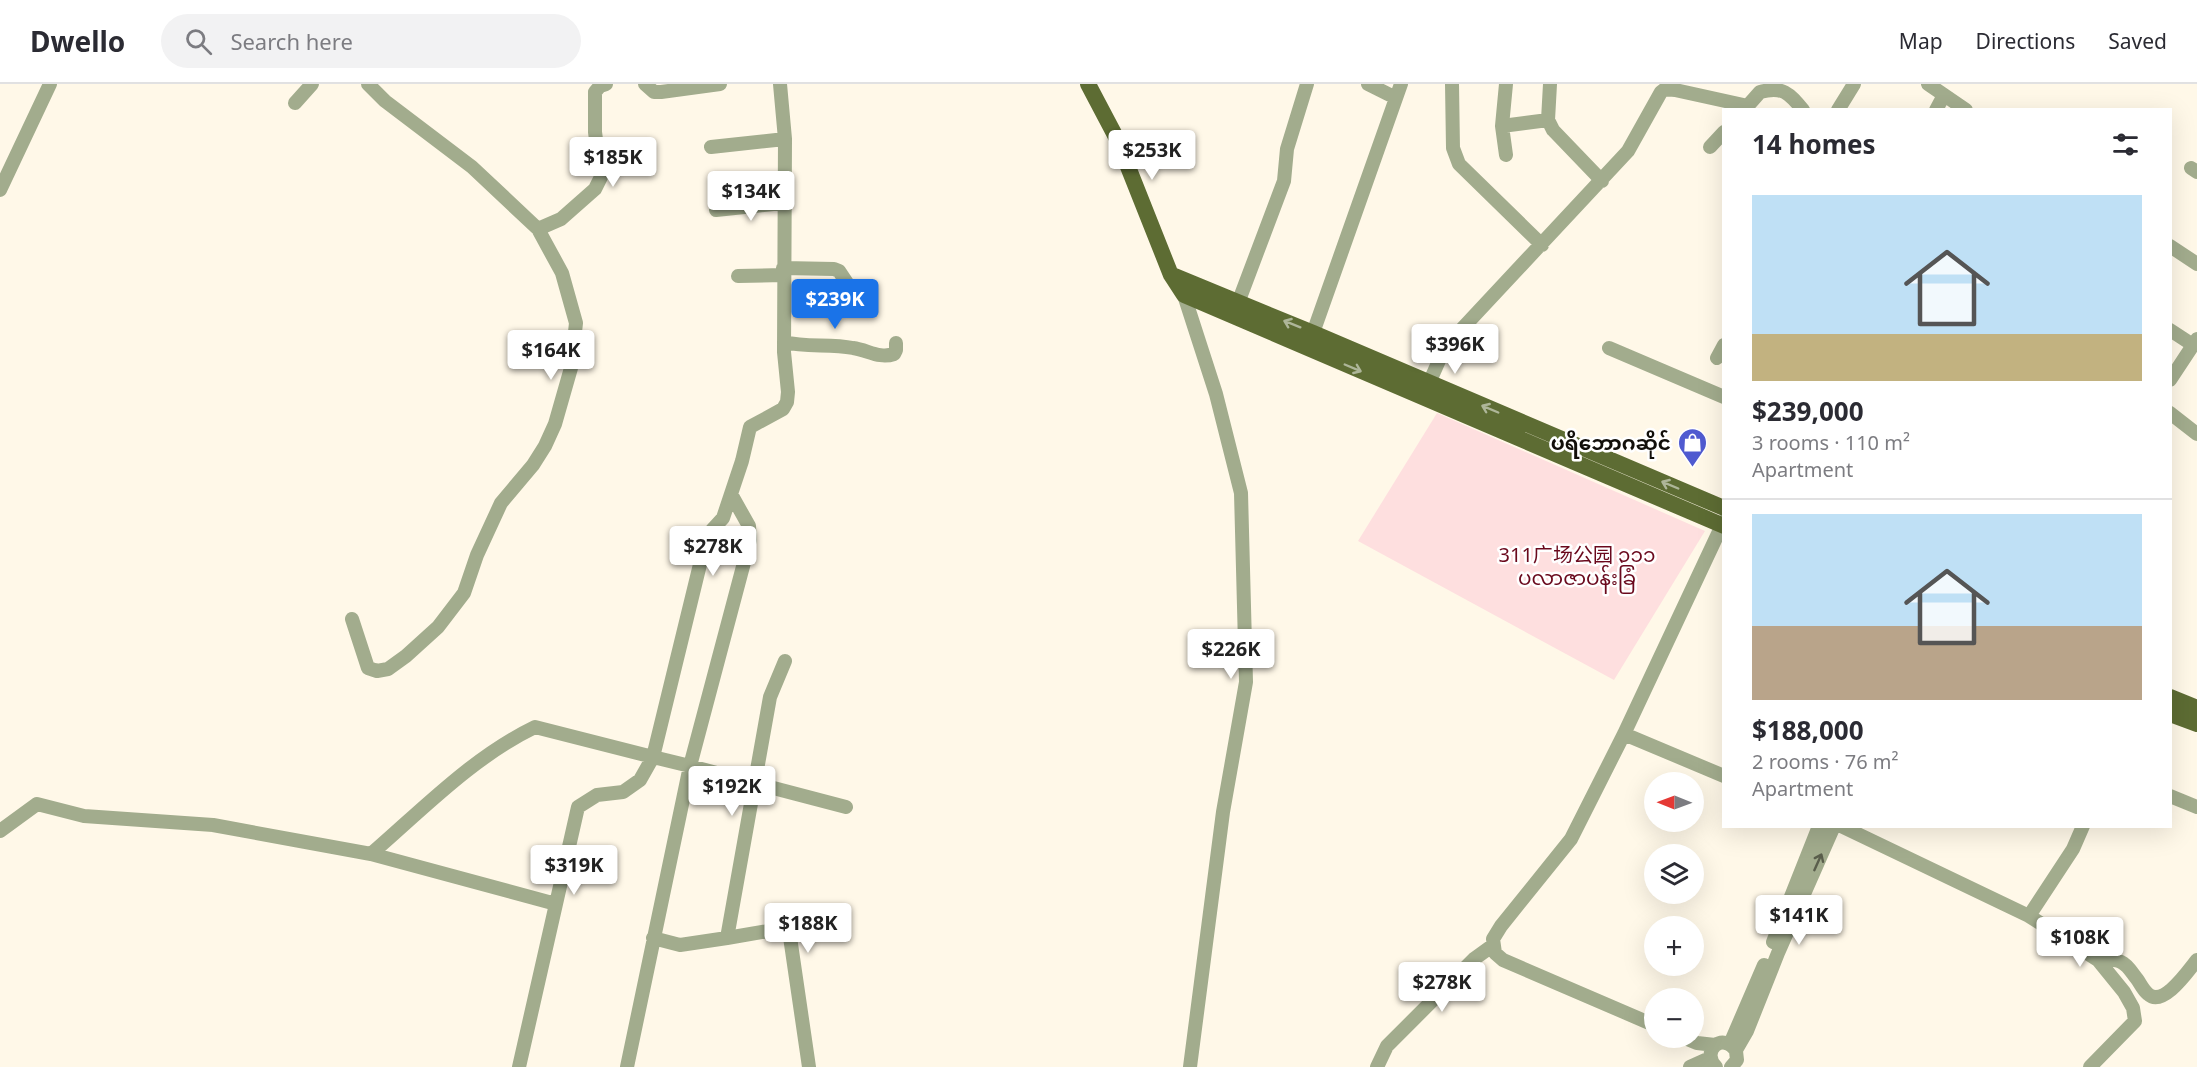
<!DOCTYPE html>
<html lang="en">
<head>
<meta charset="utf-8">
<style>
  body { margin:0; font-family:"Noto Sans","Noto Sans SC","Noto Sans Myanmar",sans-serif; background:#f2f2f3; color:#2b2b33; height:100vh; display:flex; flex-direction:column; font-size:22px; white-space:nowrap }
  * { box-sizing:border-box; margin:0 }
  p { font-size:20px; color:#7c7c81 }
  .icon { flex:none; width:33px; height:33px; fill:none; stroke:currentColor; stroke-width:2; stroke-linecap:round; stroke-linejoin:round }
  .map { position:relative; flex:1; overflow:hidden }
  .sheet { position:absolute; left:1722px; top:24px; width:450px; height:720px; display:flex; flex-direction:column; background:#fff; border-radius:0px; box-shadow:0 6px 24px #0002 }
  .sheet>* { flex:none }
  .needle { width:39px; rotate:271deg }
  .controls { position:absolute; left:1644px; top:688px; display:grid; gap:12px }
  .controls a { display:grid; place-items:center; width:60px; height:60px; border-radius:50%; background:#fff; box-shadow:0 6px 24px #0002; font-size:30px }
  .price { position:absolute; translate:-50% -51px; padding:0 14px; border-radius:6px; background:#fff; color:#222; font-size:20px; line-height:39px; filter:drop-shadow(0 2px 3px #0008) }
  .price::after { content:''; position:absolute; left:50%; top:36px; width:18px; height:14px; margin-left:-9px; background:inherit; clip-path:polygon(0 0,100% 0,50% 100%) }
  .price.selected { background:#1a73e8; color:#fff }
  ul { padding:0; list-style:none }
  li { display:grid; align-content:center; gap:12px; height:318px; padding:0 30px }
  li+li { border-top:2px solid #e1e1e2 }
  li span { display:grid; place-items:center; height:186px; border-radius:0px; color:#555 }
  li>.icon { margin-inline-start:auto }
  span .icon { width:108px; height:108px; fill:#fffc; stroke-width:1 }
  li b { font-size:26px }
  h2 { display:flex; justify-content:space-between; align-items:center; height:72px; padding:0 30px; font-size:26px }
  header { display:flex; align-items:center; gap:36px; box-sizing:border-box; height:84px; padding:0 30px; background:#fff; border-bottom:2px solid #e1e1e2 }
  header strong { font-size:28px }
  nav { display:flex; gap:33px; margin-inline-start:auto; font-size:21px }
  .search { width:420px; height:54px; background:#f2f2f3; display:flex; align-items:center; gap:15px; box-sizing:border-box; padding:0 21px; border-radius:33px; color:#7c7c81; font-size:22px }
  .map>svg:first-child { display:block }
  .green { fill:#fedfdf }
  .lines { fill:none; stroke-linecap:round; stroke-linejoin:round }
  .minor { stroke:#a2ac8d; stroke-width:14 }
  .major { stroke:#5d6c33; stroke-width:16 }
  .oneway { stroke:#aeb699 }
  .oneway2 { stroke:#5a5e4c }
  .labels { text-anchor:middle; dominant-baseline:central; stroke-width:5; stroke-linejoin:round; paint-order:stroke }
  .poi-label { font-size:20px; font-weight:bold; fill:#120f0a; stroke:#fff; text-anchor:end }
  .park-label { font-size:20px; fill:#6a091d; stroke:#fff }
</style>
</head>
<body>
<header>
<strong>Dwello</strong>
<div class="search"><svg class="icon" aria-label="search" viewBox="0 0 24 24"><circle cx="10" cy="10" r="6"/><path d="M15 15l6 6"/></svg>Search here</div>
<nav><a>Map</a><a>Directions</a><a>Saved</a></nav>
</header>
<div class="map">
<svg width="2197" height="983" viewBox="0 0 2197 983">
  <rect width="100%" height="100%" fill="#fff8e8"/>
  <path class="green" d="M1437,329L1705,447L1614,596L1358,457Z"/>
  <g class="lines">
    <path class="minor" d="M645,0L654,8H661L720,0
      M1368,0L1396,14
      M1452,0L1453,64L1459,80L1542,161
      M1506,0L1502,42L1506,71
      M1550,0L1548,36L1553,46L1602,97
      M1928,0L1966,26
      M295,19L312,0
      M1744,26L1760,8C1783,2 1789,9 1803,26
      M1838,26L1854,0
      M1936,26L1944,11
      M1502,42L1548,36
      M711,63L785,55
      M1710,63L1724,48
      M2191,84L2197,88
      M0,106L50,0
      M716,126L783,119
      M538,145L561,135L595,105L601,93L595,48V8L600,2L606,0
      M2170,162L2197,180
      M783,184L834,185L839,187L849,202
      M738,192L783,191
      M1184,211L1216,310L1241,409L1246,598L1223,728L1190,983
      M1238,219L1284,97L1287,65L1307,0
      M2170,246L2193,261
      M1313,249L1401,0
      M784,258C807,264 830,259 853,264C868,266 879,275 894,270L896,266V259
      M1609,264L1724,313
      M1717,274L1724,261
      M2170,296L2197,255
      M1426,306L1445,263L1628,67L1661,8L1665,5L1675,6L1748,22
      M2170,329L2197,350
      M731,410L749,442L750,456L690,682L846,723
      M352,535L368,584L377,587L388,585L406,572L438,543L464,509L477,471L501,419L533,381L545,362L555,340L571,284L576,239L562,189L538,145L472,83L385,17L368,0
      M1624,650L1724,692
      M2170,712L2197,723
      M1841,742L2029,832L2098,876L2124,908L2133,924L2135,937L2090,983
      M0,747L37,720L84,732L213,741L371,770L556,820
      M371,770C423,725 473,673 535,643L653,673L640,696L623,708L597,711L578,723L519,983
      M2029,832L2073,765L2083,742
      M653,854L680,861L727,854L770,613L785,577
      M727,854L780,845L790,853L809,983
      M1773,858L1819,742
      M2098,876C2106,876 2113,874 2121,878C2128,881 2132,889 2137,895C2140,899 2143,906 2148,910C2163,924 2188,887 2197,876
      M1654,941L1503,876L1495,869L1493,855L1501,842L1571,755L1624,650L1724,437
      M1685,954L1697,959L1715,961
      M1730,960L1764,881
      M1736,966L1747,947L1778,869L1834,742
      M627,983L690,682L653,673L704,464L712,446L723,434L742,377L750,343L783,325L787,318L788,308L784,268L785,55L780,0
      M1377,983L1387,962L1474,875L1492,862
      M1690,983L1710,974
      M1716,983C1700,967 1723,947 1736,967L1737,976L1731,983"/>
    <path class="major" d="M1088,0L1117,55L1171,191L1184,211L1724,442
      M1172,191L1313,249L1724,424
      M2170,613L2197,624
      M2170,630L2197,640"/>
  </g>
  <defs><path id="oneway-shaft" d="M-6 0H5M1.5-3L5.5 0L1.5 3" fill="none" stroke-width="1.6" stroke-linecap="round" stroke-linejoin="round" transform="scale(1.5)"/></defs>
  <g class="oneway">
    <use href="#oneway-shaft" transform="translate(1292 240) rotate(-158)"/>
    <use href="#oneway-shaft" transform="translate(1353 284) rotate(23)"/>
    <use href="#oneway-shaft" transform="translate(1490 325) rotate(-157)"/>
    <use href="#oneway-shaft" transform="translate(1670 401) rotate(-157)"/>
  </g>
  <use class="oneway2" href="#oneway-shaft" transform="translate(1818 778) rotate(-66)"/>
  <defs>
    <symbol id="shop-pin" viewBox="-11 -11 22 30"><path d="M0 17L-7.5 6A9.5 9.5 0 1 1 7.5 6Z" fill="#4f5ad0" stroke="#fff"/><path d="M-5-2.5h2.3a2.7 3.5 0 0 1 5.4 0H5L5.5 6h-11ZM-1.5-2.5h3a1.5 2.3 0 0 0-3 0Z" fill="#fff"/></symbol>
  </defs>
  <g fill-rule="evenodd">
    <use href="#shop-pin" x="1676" y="342" width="33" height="45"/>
  </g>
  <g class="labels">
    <g class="poi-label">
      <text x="1671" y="358">ပရိဘောဂဆိုင်</text>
    </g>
    <g class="park-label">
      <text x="1577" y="470">311广场公园 ၃၁၁<tspan x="1577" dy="23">ပလာဇာပန်းခြံ</tspan></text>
    </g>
  </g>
</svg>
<div class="controls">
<a><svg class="needle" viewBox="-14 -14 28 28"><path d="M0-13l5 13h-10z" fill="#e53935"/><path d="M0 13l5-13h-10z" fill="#7c7c81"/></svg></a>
<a><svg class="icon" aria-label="layers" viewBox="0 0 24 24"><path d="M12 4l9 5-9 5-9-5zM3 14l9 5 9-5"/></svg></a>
<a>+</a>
<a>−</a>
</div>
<b class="price" style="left:1152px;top:97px">$253K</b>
<b class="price" style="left:613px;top:104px">$185K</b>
<b class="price" style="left:751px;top:138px">$134K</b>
<b class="price selected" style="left:835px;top:246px">$239K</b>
<b class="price" style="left:1455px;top:291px">$396K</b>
<b class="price" style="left:551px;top:297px">$164K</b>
<b class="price" style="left:713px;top:493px">$278K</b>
<b class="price" style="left:1231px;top:596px">$226K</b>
<b class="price" style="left:732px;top:733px">$192K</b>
<b class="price" style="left:574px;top:812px">$319K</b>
<b class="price" style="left:1799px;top:862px">$141K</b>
<b class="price" style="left:808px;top:870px">$188K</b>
<b class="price" style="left:2080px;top:884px">$108K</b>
<b class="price" style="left:1442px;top:929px">$278K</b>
<section class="sheet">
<h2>14 homes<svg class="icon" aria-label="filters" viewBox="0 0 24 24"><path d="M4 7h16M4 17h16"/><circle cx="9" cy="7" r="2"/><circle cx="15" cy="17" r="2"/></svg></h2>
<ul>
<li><span style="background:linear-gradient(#bfe0f5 75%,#c2b280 0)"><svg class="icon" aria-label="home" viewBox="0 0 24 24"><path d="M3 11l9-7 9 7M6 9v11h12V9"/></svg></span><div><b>$239,000</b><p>3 rooms · 110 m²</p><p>Apartment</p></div></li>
<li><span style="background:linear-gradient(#bfe0f5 60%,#b9a48a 0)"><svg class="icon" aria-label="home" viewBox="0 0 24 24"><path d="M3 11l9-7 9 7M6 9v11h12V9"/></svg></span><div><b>$188,000</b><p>2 rooms · 76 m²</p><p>Apartment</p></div></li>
</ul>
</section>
</div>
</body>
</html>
